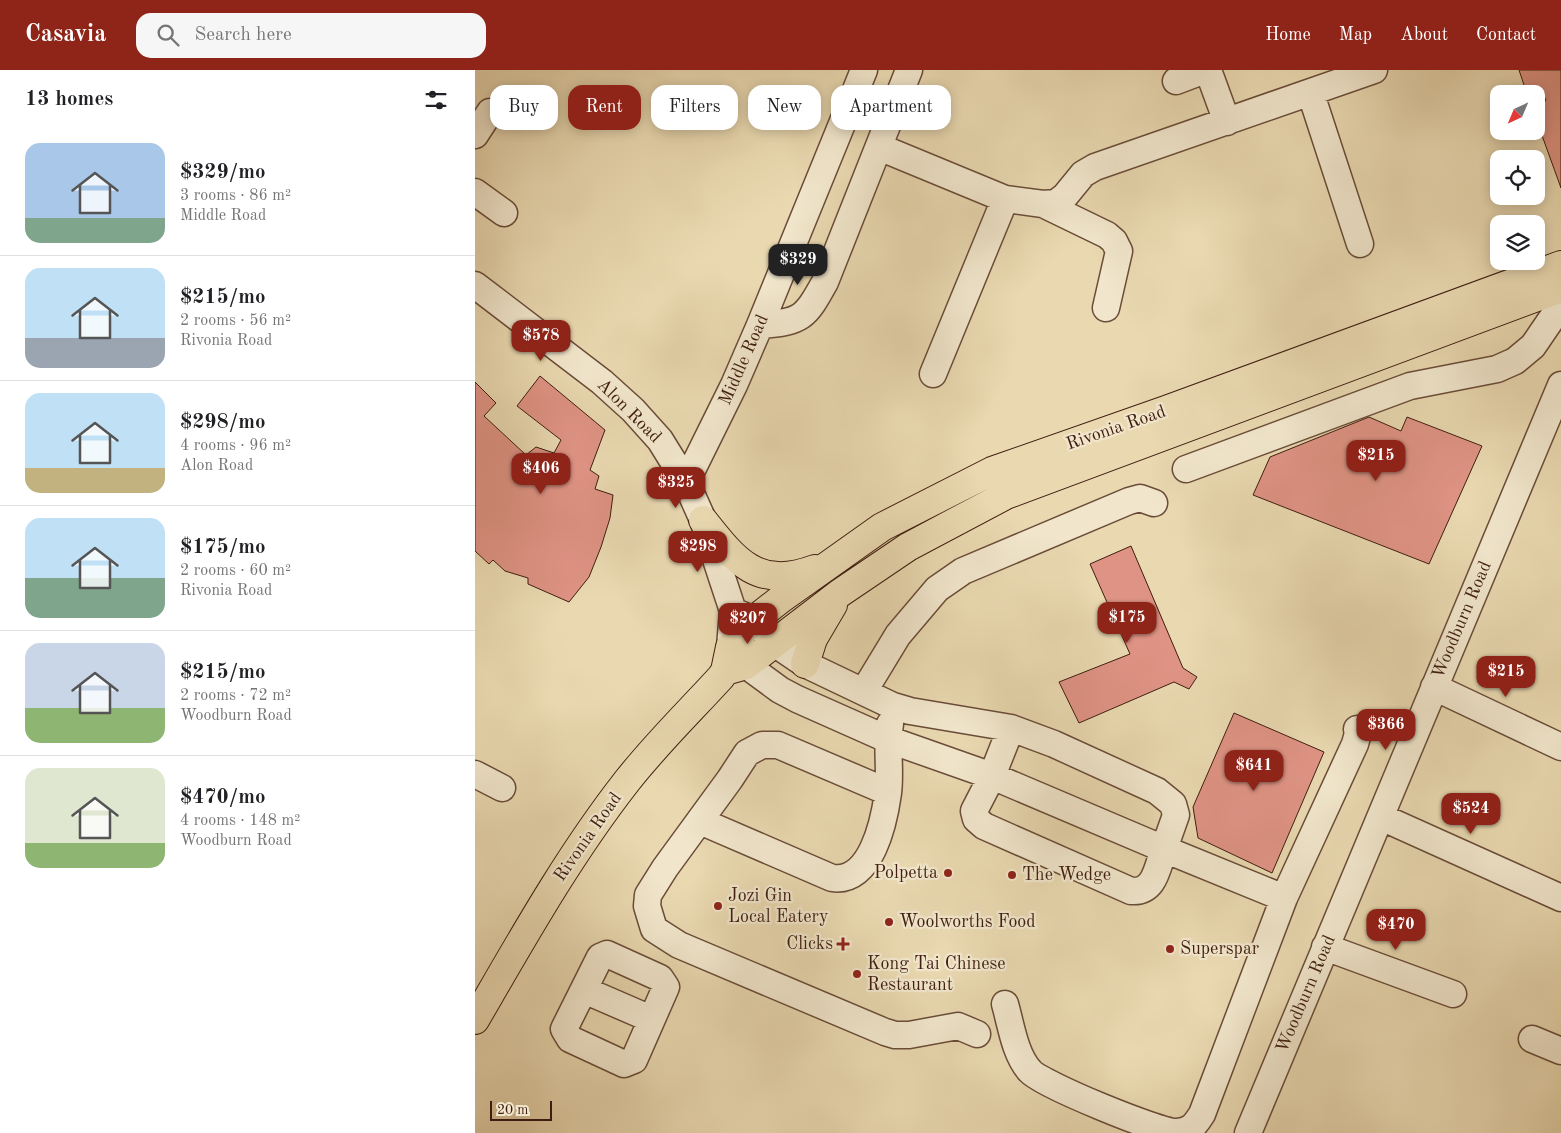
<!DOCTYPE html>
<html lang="en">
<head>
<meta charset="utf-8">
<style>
  body { margin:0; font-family:"Old Standard TT",serif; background:#f6f6f6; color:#202124; height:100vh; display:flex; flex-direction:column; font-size:19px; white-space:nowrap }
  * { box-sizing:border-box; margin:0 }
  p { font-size:16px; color:#757577 }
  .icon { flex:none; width:28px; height:28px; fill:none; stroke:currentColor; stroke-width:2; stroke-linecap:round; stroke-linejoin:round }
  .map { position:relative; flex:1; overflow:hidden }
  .panel { display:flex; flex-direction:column; background:#fff; width:475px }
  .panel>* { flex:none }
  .banner { position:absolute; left:15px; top:15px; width:475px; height:45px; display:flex; gap:10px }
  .needle { width:32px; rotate:224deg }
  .tools { position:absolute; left:1015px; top:15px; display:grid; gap:10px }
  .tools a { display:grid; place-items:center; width:55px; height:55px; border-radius:10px; background:#fff; box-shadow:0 2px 12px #0003; font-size:25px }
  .scale { position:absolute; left:15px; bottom:12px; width:62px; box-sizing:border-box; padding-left:5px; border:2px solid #3f1d10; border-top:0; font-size:14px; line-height:18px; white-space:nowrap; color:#3f1d10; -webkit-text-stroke:4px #f1e6cc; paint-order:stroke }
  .price { position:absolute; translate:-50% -42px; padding:0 11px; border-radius:10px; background:#8f2418; color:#fff; font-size:16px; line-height:32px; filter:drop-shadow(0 1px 2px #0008) }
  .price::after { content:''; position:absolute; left:50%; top:30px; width:15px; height:11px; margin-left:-8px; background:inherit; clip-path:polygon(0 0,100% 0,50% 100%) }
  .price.active { background:#222; color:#fff }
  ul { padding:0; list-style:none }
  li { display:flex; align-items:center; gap:15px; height:125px; padding:0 25px }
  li+li { border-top:1px solid #e0e0e0 }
  li span { display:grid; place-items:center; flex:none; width:140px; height:100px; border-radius:15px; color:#555 }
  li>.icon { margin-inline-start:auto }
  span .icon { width:60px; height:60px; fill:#fffc; stroke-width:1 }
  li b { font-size:21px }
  h2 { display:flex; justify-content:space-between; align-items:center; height:60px; padding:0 25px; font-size:21px }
  .tag { padding:0 18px; border-radius:15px; background:#fff; box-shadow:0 2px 12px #0003; font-size:18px; line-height:45px }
  .tag.active { background:#8f2418; color:#fff }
  header { display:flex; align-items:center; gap:30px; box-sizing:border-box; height:70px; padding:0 25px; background:#8f2418; color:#fff }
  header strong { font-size:24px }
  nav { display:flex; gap:28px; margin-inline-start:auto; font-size:18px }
  .search { width:350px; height:45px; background:#f6f6f6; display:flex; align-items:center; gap:12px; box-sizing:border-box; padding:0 18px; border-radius:15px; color:#757577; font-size:19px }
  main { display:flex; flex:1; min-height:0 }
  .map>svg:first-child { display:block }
  .building { fill:#df9384; stroke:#3f1d10 }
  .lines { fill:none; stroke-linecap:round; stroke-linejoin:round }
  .minor-casing { stroke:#6a4c38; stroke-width:29 }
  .major-casing { stroke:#3f1d10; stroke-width:30 }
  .minor { stroke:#f1e6cc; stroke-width:26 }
  .major { stroke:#e9d8b0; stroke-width:28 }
  .poi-dot { fill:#8f2418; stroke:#f1e6cc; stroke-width:2 }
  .labels { text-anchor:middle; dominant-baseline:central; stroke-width:4.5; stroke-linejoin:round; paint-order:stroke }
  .street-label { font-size:18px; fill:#3f1d10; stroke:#f1e6cc }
  .poi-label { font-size:18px; fill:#3f1d10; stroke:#f1e6cc; text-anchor:start }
</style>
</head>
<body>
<header>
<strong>Casavia</strong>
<div class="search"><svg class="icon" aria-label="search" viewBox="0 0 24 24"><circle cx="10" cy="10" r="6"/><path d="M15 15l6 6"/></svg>Search here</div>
<nav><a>Home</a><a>Map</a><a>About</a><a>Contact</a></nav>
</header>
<main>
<section class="panel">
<h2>13 homes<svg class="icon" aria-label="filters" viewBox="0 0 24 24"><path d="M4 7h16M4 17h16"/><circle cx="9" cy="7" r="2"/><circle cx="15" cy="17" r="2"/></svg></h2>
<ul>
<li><span style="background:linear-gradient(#a9c7e8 75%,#7fa58c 0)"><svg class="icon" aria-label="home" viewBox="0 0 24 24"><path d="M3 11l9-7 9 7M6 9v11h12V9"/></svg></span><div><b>$329/mo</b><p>3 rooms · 86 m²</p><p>Middle Road</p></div></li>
<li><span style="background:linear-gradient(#bfe0f5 70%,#9aa5b1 0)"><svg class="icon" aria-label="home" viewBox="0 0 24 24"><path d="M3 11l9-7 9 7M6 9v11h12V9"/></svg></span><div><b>$215/mo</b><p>2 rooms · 56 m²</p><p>Rivonia Road</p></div></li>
<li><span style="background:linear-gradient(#bfe0f5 75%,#c2b280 0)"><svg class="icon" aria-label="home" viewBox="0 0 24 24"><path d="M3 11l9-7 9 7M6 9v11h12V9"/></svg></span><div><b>$298/mo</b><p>4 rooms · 96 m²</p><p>Alon Road</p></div></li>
<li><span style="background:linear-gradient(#bfe0f5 60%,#7fa58c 0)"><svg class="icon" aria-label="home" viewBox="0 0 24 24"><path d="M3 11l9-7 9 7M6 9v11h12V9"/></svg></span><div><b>$175/mo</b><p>2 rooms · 60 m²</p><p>Rivonia Road</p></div></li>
<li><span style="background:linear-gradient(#c9d6e8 65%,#8fb573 0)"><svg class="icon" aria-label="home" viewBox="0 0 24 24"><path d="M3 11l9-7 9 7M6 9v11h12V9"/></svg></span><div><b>$215/mo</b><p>2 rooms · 72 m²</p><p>Woodburn Road</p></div></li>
<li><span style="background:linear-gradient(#dfe7d0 75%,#8fb573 0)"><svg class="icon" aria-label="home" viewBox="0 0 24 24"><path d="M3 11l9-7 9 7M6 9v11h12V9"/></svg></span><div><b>$470/mo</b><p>4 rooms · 148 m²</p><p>Woodburn Road</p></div></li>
</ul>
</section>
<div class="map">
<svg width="1086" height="1063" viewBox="0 0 1086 1063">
  <rect width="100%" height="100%" fill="#e9d8b0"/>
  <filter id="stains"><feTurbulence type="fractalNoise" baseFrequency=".004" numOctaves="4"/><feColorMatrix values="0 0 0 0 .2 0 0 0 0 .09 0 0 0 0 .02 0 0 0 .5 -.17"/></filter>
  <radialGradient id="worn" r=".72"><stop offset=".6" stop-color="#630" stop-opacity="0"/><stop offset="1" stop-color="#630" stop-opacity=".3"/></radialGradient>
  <path class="building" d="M1044,0H1086V118L1061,49L1071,29L1051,21Z
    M65,306L130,360L115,400L124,406L120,419L138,425L135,448L126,477L114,507L94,532L53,514V508L30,501L18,490L14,494L0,481V312L21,333L9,346L51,385L61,377L79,383L86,370L42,336Z
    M894,347L926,361L932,347L1007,376L954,494L778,425L795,387Z
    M656,476L708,598L722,607L714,619L699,612L604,653L584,612L655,584L615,494Z
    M759,643L849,682L797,803L723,768L718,737Z"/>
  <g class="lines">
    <defs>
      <path id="minor" d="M733,0L752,52
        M701,11L730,0
        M836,24L885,174
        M0,65L15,42
        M404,77L530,129L568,134L581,133L590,126L608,104L620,97L899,0
        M0,122L29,143
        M568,134L632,165L639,171L644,181L631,238
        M0,215L127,312L158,340L185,370L211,412L228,450L258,541L255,577L271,595L305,620L322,629L412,669L517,706L689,779L701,745L698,734L682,721L579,674L536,658L435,641L418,636L330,594L299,573L279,550L258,541
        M285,255C327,252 330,248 350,212L434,0
        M458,304L530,129
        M711,399L935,316L1022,299L1040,291L1058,276L1086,235
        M211,412L259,315L285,255L389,0
        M959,617L1086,677
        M389,621L423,565L462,519L488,501L654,431L665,428L679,433
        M536,658L517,706L499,741L501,749L509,756L656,821C680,823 682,798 689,779L809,828
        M0,704L27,718
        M413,722L303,675H287L272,683L255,709L190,798L173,825L172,836L179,859L204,875L410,962L420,965H434L483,956L502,964
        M906,747L1086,828
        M225,751L357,808C396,814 409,752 413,723C416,700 411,677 415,654
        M850,877L978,924
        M132,884L185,908L191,917L159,990L149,994L95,969L89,959L125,887Z
        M109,920L176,949
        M530,934C536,955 540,985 555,1001C566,1014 685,1063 702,1062C716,1061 720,1055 727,1044L809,828L880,674L883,663L882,659
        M1057,969L1086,981
        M773,1063L1086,315"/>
      <path id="major" d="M228,450C261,492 283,520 340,499
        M330,594L338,569L358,535
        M250,601L271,595L365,523L433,477L531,425L1086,218
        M0,950C47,869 94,785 152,711C181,674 215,641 246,607L250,601L255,577L279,550L307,528L407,457L517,401L691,340L1086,195"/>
    </defs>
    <use href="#minor" class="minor-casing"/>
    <use href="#major" class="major-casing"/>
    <use href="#minor" class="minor"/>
    <use href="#major" class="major"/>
  </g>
  <g class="poi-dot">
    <circle cx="473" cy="803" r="5"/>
    <circle cx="537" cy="805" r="5"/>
    <circle cx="243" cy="836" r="5"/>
    <circle cx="414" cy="852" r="5"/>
    <path d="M365.5 866.5h5v5h5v5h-5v5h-5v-5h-5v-5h5z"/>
    <circle cx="695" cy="879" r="5"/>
    <circle cx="382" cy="904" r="5"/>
  </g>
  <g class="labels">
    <g class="street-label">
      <text transform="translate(269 290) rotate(-66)">Middle Road</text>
      <text transform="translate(154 341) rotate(45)">Alon Road</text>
      <text transform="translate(641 358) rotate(-19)">Rivonia Road</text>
      <text transform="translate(987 550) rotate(-67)">Woodburn Road</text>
      <text transform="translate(113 767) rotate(-55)">Rivonia Road</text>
      <text transform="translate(831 924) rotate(-67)">Woodburn Road</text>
    </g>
    <g class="poi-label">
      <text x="463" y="803" text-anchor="end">Polpetta</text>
      <text x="547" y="805">The Wedge</text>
      <text x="253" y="826">Jozi Gin<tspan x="253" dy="21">Local Eatery</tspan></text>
      <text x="424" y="852">Woolworths Food</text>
      <text x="358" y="874" text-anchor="end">Clicks</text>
      <text x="705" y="879">Superspar</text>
      <text x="392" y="894">Kong Tai Chinese<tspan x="392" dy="21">Restaurant</tspan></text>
    </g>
  </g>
  <rect width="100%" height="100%" filter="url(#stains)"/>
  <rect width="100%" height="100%" fill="url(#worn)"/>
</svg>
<div class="tools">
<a><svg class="needle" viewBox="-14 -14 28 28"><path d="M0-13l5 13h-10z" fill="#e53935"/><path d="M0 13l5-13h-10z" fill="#757577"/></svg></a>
<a><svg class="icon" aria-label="locate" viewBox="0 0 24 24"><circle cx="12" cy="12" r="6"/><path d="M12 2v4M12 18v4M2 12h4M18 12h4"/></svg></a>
<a><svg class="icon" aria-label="layers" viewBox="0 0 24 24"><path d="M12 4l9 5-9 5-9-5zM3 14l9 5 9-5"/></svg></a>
</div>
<div class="scale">20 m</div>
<b class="price active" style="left:323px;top:216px">$329</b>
<b class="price" style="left:66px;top:292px">$578</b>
<b class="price" style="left:901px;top:412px">$215</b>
<b class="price" style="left:66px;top:425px">$406</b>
<b class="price" style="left:201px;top:439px">$325</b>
<b class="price" style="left:223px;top:503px">$298</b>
<b class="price" style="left:652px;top:574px">$175</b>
<b class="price" style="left:273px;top:575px">$207</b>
<b class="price" style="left:1031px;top:628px">$215</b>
<b class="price" style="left:911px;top:681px">$366</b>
<b class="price" style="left:779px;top:722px">$641</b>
<b class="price" style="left:996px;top:765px">$524</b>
<b class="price" style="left:921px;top:881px">$470</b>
<div class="banner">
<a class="tag">Buy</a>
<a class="tag active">Rent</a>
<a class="tag">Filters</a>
<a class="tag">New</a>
<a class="tag">Apartment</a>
</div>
</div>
</main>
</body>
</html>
